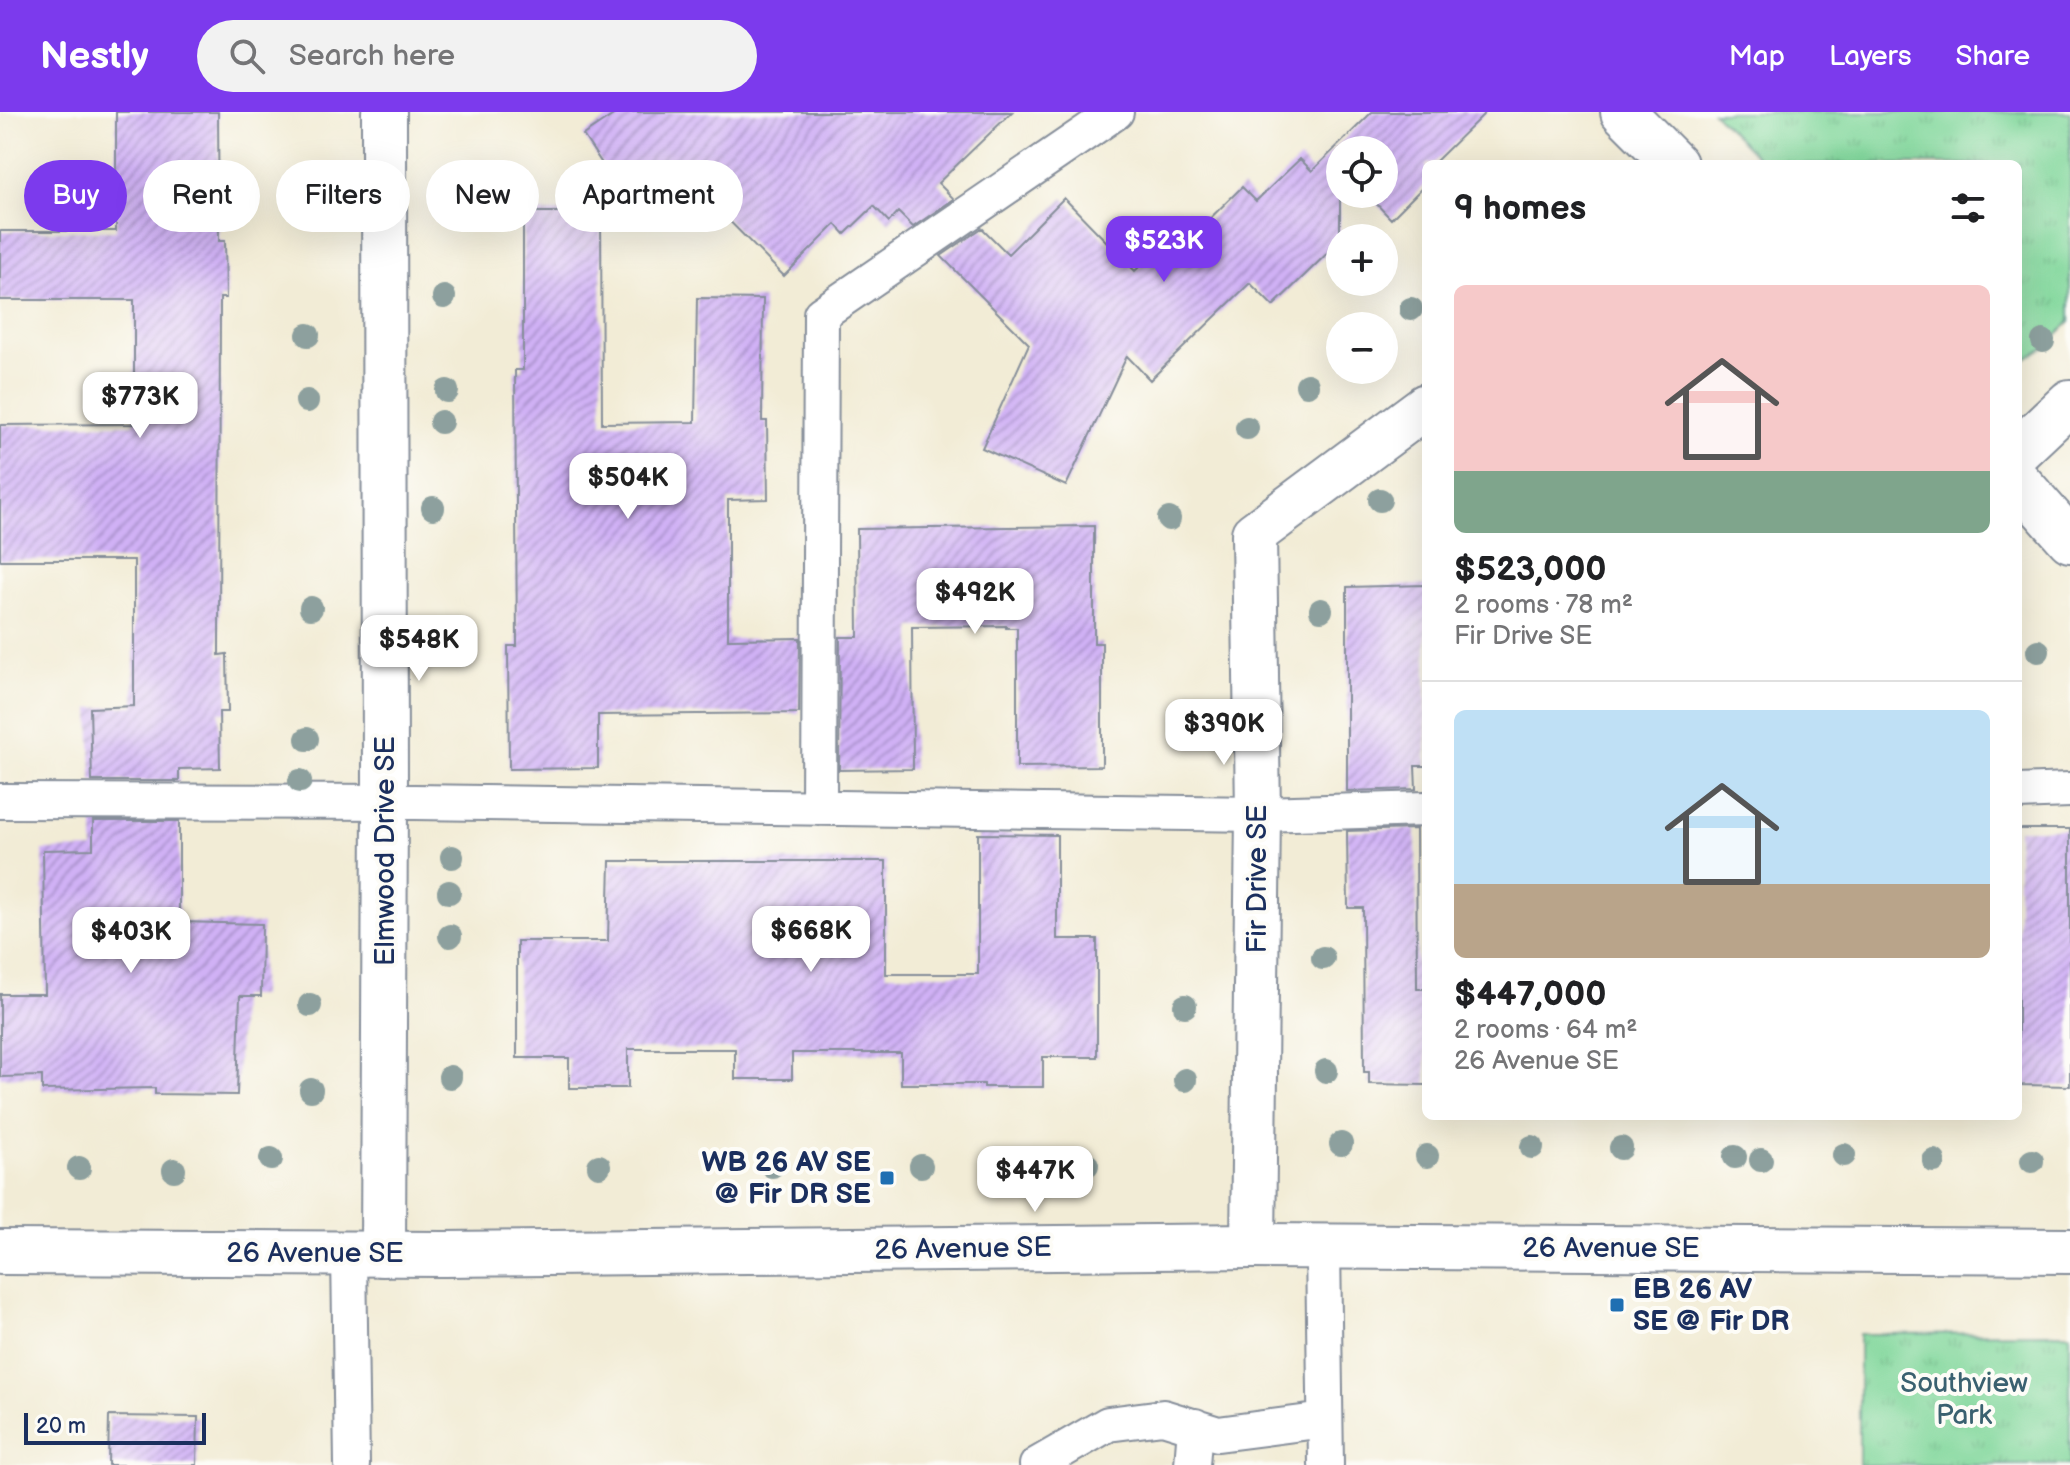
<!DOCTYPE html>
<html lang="en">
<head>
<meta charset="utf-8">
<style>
  body { margin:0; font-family:"Balsamiq Sans",sans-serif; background:#f2f2f2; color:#202124; height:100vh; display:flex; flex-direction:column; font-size:30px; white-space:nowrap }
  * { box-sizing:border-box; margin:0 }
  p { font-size:26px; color:#757577 }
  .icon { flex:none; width:44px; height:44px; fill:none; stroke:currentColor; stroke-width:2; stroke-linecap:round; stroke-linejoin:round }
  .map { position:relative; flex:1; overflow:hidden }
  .side { position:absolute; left:1422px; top:48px; width:600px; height:960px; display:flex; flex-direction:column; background:#fff; border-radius:12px; box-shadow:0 8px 32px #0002 }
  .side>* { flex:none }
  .banner { position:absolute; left:24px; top:48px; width:760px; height:72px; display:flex; gap:16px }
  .buttons { position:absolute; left:1326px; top:24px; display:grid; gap:16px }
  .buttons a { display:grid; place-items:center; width:72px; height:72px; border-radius:50%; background:#fff; box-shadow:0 8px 32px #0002; font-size:40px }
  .scale { position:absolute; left:24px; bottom:20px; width:182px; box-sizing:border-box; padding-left:8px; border:4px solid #1b2f5e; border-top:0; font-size:22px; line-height:28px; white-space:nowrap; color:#1b2f5e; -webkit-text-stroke:6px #fdfcf7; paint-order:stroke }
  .price { position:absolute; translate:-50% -68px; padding:0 18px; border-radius:16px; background:#fff; color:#222; font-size:26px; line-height:52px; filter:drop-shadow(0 2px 4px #0008) }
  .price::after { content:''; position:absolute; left:50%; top:48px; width:24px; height:18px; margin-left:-12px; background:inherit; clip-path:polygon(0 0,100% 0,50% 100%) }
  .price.on { background:#7c3aed; color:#fff }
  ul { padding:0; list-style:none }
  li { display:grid; align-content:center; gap:16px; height:424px; padding:0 32px }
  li+li { border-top:2px solid #e0e0e0 }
  li span { display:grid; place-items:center; height:248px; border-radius:12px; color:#555 }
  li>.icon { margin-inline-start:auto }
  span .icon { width:144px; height:144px; fill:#fffc; stroke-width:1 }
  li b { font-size:34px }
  h2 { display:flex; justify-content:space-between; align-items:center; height:96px; padding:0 32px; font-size:34px }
  .tag { padding:0 28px; border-radius:36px; background:#fff; box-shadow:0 8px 32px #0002; font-size:28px; line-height:72px }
  .tag.on { background:#7c3aed; color:#fff }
  header { display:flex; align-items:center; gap:48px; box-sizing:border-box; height:112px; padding:0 40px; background:#7c3aed; color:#fff }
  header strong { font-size:38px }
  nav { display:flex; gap:44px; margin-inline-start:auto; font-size:28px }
  .search { width:560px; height:72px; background:#f2f2f2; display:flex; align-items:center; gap:20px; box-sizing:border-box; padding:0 28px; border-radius:44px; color:#757577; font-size:30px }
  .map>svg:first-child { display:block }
  .park { fill:url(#park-tufts); stroke:#4e837c; stroke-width:2 }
  .building { fill:url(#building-hatch) }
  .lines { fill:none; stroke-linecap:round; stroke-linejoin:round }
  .service-casing { stroke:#868e9a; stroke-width:38 }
  .minor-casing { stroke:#868e9a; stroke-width:48 }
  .tertiary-casing { stroke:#868e9a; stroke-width:48 }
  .service { stroke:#fff; stroke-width:34 }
  .minor { stroke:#fff; stroke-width:44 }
  .tertiary { stroke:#fff; stroke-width:44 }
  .tree { fill:#8da09e }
  .poi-dot { fill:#1f6fb2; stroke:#fdfcf7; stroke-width:3 }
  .labels { text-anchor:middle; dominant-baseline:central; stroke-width:8; stroke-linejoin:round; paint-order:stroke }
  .street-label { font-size:28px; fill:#1b2f5e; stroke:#fdfcf7 }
  .poi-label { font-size:28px; font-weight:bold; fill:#1b2f5e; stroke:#fdfcf7; text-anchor:end }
  .park-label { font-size:28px; fill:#3a6170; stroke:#fdfcf7 }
</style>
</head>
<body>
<header>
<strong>Nestly</strong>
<div class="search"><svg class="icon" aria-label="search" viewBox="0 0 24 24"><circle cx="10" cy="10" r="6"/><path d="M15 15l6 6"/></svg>Search here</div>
<nav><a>Map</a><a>Layers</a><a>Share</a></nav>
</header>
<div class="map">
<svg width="2070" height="1353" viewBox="0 0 2070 1353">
  <defs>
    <pattern id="park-tufts" width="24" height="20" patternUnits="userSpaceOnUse" patternTransform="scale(2)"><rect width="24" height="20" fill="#81d79b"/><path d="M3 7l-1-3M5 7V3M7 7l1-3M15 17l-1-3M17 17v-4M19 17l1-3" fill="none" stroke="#6fb988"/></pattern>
    <pattern id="building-hatch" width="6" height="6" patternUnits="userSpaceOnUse" patternTransform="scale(2)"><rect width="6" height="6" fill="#d0b1f5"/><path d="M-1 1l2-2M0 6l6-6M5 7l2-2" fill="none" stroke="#a890ca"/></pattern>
  </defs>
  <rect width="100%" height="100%" fill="#fdfcf7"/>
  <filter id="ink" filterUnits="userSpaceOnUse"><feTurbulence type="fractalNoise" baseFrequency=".0125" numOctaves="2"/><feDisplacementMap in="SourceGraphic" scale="16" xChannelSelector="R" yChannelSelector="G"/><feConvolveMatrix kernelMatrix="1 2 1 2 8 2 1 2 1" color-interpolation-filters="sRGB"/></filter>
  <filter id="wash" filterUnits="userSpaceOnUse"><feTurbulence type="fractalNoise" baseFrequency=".006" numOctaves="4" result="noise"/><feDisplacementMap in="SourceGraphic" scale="32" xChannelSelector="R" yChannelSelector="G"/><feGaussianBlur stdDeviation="1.8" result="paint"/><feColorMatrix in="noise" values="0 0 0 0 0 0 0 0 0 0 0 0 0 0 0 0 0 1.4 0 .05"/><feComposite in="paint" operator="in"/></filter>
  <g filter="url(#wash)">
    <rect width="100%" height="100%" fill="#f2ecd6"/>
    <path class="park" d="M1713,0H2070V210L2044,236L2018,252V52H1764Z
      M2070,1221V1353H1859V1222Z"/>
    <g id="blocks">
      <path class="building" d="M116,0H218L219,129H225L226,186H220L219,543L227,542L228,600H219L220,656L179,657V669H92L90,596L134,594V448H0V313L134,312V188H0V119H116Z
        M618,0H1012L938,71L954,87L913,115L898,100L889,110L874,94L845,122L836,112L784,164L677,56L627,89L583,23Z
        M1372,0H1486L1433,52H1426V72L1391,107L1367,82H1384V38H1340V129L1273,194L1250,171L1150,268L1127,244L1066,374L982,336L1029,232L941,144L982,116L1008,142L1064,86L1135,159L1178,117L1189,127L1242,75L1256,89L1300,47L1312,59Z
        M523,100H601L602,311L695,310L697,186L763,187L762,309H767L768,387L728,388V527L800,526L799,601L598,603V656L509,657L508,534H517L515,258H523Z
        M1094,414V531H1102V654L1017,655V516H1006V514L912,515L913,657L839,658L840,525H858L857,417Z
        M1426,473V654H1415L1416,677L1347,679V475Z
        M93,709H179V810L262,812L261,884H240L237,983L155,982V976L42,978V964L0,965V882H45L43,738L93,737Z
        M1416,717L1417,877H1426V973L1369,972V960H1364L1363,796H1348L1347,719Z
        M2018,717H2070V974L2018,973Z
        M978,722L1057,723V827H1097V945H1043V975H984V972H901V941H792V967H735V937H628V976H569V946H517V829H608L610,749H886V862H978Z
        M109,1304L198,1305L197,1353H108Z"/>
    </g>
  </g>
  <g filter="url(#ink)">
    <use href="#blocks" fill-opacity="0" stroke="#868e9a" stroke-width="2"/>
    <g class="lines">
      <defs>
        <path id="service" d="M2018,680L2070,678
          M0,689L415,690L1258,702L1426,697
          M819,696L821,202L1116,0
          M1323,1134L1326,1353
          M349,1142L352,1353
          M1037,1353L1108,1312L1163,1305L1218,1322L1325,1308
          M1192,1353L1195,1314"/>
        <path id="minor" d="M1623,0L1675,52
          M2018,339L2070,290
          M2018,369L2070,428
          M1253,1134L1258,702L1254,422L1426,294
          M383,1142L385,690L384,0"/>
        <path id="tertiary" d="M0,1140L444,1142L1253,1134L2070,1139"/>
      </defs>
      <use href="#service" class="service-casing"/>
      <use href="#minor" class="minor-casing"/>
      <use href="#tertiary" class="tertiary-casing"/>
      <use href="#service" class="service"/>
      <use href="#minor" class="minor"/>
      <use href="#tertiary" class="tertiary"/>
    </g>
    <g class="tree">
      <circle cx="454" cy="76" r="12"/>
      <circle cx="307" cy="83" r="12"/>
      <circle cx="444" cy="185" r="12"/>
      <circle cx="1411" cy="197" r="12"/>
      <circle cx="308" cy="223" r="12"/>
      <circle cx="2043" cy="229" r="12"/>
      <circle cx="1307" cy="273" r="12"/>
      <circle cx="447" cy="279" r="12"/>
      <circle cx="307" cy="289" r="12"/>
      <circle cx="441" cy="310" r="12"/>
      <circle cx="1247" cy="316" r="12"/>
      <circle cx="1380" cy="388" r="12"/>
      <circle cx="433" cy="396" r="12"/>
      <circle cx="1169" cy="407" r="12"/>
      <circle cx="311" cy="496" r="12"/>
      <circle cx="1321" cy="498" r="12"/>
      <circle cx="2038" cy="539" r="12"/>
      <circle cx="307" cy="627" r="12"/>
      <circle cx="300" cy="669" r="12"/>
      <circle cx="452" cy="745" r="12"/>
      <circle cx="449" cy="780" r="12"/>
      <circle cx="450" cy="824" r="12"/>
      <circle cx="1323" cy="846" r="12"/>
      <circle cx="310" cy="893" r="12"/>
      <circle cx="1185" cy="894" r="12"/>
      <circle cx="1326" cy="959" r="12"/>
      <circle cx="450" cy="965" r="12"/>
      <circle cx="1185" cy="968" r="12"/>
      <circle cx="311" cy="978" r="12"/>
      <circle cx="1341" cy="1032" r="12"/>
      <circle cx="1532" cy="1035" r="12"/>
      <circle cx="1621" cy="1036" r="12"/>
      <circle cx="1844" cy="1043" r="12"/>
      <circle cx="1427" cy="1044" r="12"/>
      <circle cx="1735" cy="1045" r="12"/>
      <circle cx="271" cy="1047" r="12"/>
      <circle cx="1761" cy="1048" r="12"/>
      <circle cx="1934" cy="1049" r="12"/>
      <circle cx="2032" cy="1049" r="12"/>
      <circle cx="1087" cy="1053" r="12"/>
      <circle cx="599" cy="1054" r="12"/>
      <circle cx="772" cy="1054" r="12"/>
      <circle cx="921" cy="1054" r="12"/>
      <circle cx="79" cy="1056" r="12"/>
      <circle cx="174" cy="1058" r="12"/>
    </g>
  </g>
  <g class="poi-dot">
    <rect x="879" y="1058" width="16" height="16" rx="4"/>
    <rect x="1609" y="1185" width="16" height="16" rx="4"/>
  </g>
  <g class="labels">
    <g class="street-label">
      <text transform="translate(385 739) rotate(-90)">Elmwood Drive SE</text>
      <text transform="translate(1257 767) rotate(-90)">Fir Drive SE</text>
      <text x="1611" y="1136">26 Avenue SE</text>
      <text transform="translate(963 1137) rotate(-1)">26 Avenue SE</text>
      <text x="315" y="1141">26 Avenue SE</text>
    </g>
    <g class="poi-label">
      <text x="871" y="1050">WB 26 AV SE<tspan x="871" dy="32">@ Fir DR SE</tspan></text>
      <text x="1633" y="1177" text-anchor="start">EB 26 AV<tspan x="1633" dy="32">SE @ Fir DR</tspan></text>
    </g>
    <g class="park-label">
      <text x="1964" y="1271">Southview<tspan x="1964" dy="32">Park</tspan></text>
    </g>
  </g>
</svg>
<div class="buttons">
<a><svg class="icon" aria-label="locate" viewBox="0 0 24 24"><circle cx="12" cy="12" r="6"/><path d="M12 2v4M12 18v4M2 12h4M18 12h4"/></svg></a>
<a>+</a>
<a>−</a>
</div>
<div class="scale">20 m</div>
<b class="price on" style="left:1164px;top:172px">$523K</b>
<b class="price" style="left:140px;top:328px">$773K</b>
<b class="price" style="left:628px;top:409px">$504K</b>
<b class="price" style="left:975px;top:524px">$492K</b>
<b class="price" style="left:419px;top:571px">$548K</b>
<b class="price" style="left:1224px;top:655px">$390K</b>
<b class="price" style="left:811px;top:862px">$668K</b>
<b class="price" style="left:131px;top:863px">$403K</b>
<b class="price" style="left:1035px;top:1102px">$447K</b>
<div class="banner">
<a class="tag on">Buy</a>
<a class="tag">Rent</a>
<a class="tag">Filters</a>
<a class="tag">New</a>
<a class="tag">Apartment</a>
</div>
<section class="side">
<h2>9 homes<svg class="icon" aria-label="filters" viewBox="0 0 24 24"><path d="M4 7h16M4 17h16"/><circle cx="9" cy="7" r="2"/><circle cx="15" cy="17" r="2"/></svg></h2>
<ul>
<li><span style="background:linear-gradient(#f6c9c9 75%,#7fa58c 0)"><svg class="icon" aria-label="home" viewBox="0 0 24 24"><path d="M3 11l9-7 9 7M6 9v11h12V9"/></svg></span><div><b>$523,000</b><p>2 rooms · 78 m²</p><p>Fir Drive SE</p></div></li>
<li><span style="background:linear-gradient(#bfe0f5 70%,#b9a48a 0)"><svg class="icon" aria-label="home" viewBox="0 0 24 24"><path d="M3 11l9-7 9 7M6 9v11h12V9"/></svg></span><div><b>$447,000</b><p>2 rooms · 64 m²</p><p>26 Avenue SE</p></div></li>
</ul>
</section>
</div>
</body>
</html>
